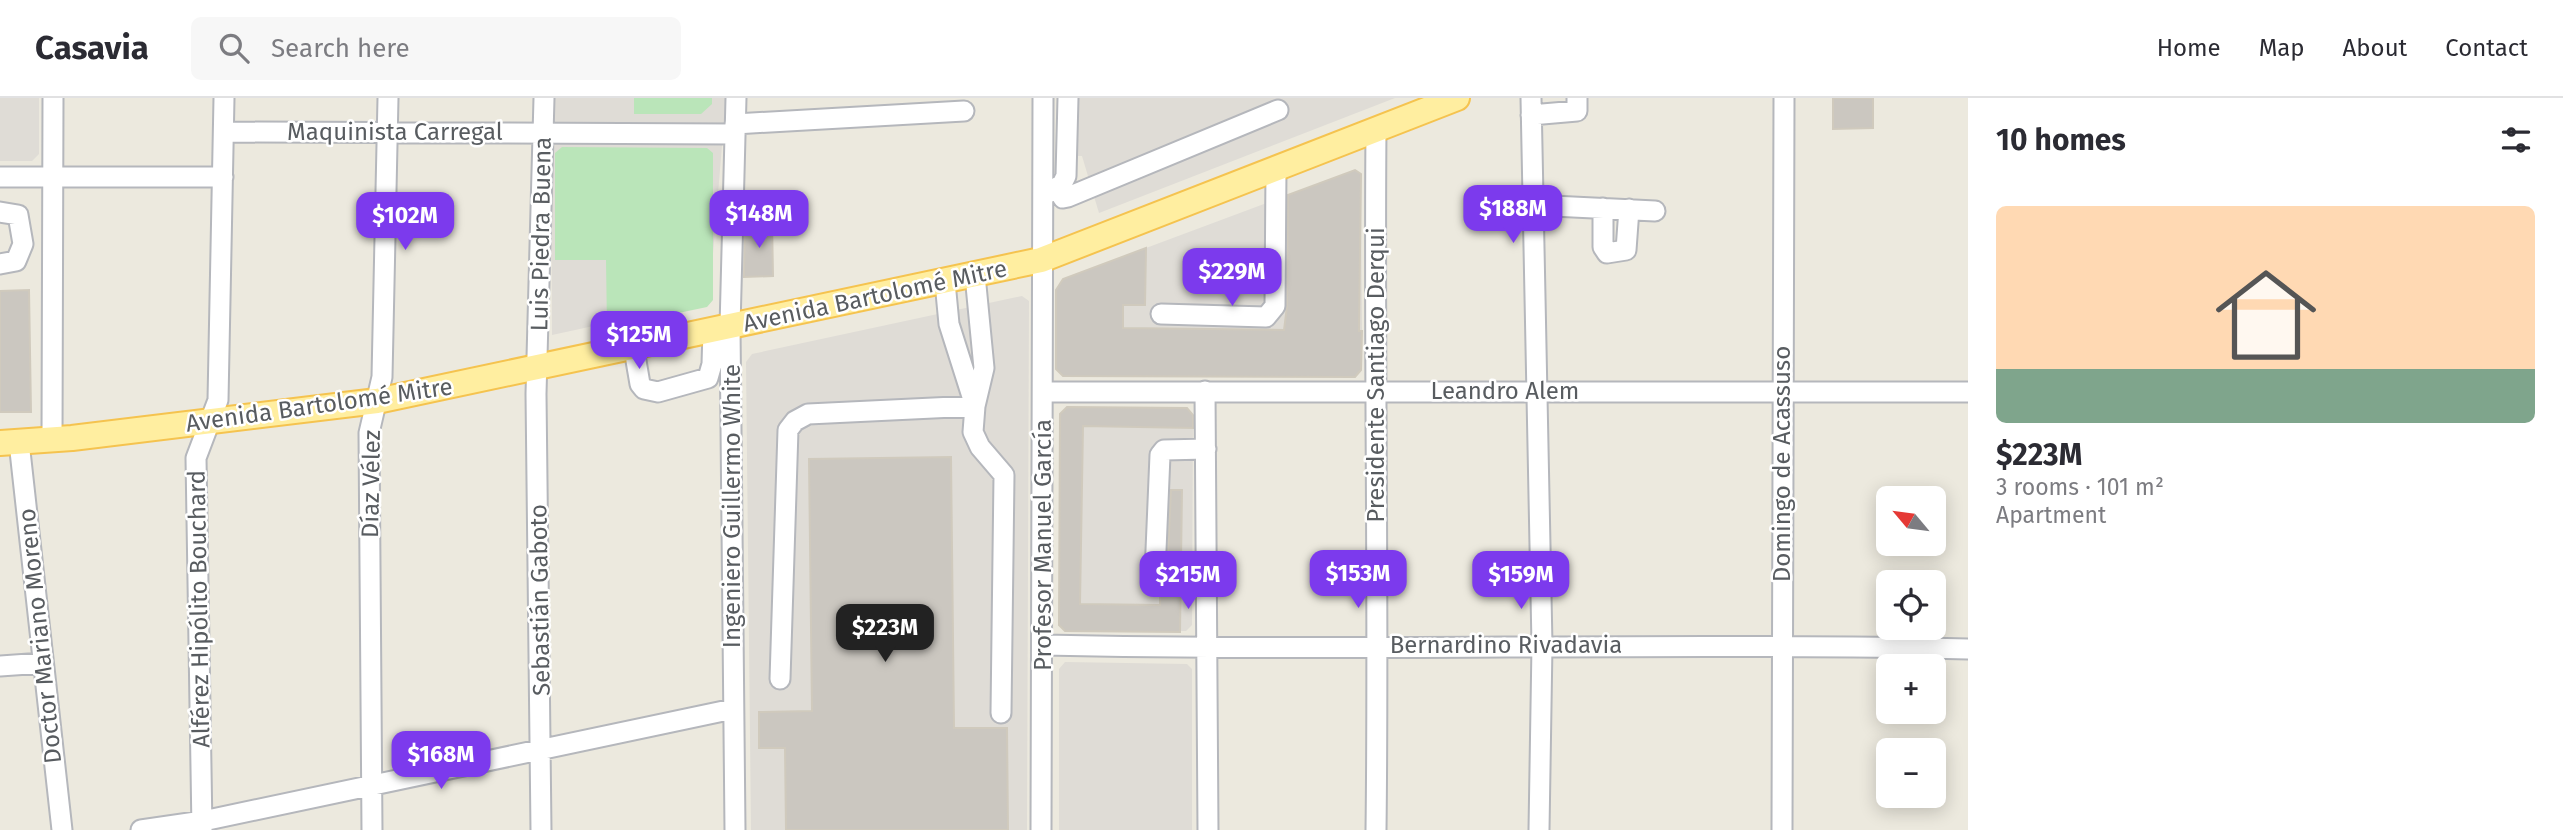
<!DOCTYPE html>
<html lang="en">
<head>
<meta charset="utf-8">
<style>
  body { margin:0; font-family:"Fira Sans",sans-serif; background:#f7f7f7; color:#2b2b33; height:100vh; display:flex; flex-direction:column; font-size:26px; white-space:nowrap }
  * { box-sizing:border-box; margin:0 }
  p { font-size:23px; color:#7c7c81 }
  .icon { flex:none; width:38px; height:38px; fill:none; stroke:currentColor; stroke-width:2; stroke-linecap:round; stroke-linejoin:round }
  .map { position:relative; flex:1; overflow:hidden }
  .details { display:flex; flex-direction:column; background:#fff; width:595px }
  .details>* { flex:none }
  .needle { width:46px; rotate:299deg }
  .tools { position:absolute; left:1876px; top:388px; display:grid; gap:14px }
  .tools a { display:grid; place-items:center; width:70px; height:70px; border-radius:10px; background:#fff; box-shadow:0 4px 18px #0003; font-size:35px }
  .price { position:absolute; translate:-50% -60px; padding:0 16px; border-radius:14px; background:#7c3aed; color:#fff; font-size:23px; line-height:46px; filter:drop-shadow(0 2px 4px #0008) }
  .price::after { content:''; position:absolute; left:50%; top:42px; width:21px; height:16px; margin-left:-10px; background:inherit; clip-path:polygon(0 0,100% 0,50% 100%) }
  .price.selected { background:#222; color:#fff }
  ul { padding:0; list-style:none }
  li { display:grid; align-content:center; gap:14px; height:371px; padding:0 28px }
  li span { display:grid; place-items:center; height:217px; border-radius:10px; color:#555 }
  li>.icon { margin-inline-start:auto }
  span .icon { width:126px; height:126px; fill:#fffc; stroke-width:1 }
  li b { font-size:30px }
  h2 { display:flex; justify-content:space-between; align-items:center; height:84px; padding:0 28px; font-size:30px }
  header { display:flex; align-items:center; gap:42px; box-sizing:border-box; height:98px; padding:0 35px; background:#fff; border-bottom:2px solid #e1e1e2 }
  header strong { font-size:33px }
  nav { display:flex; gap:38px; margin-inline-start:auto; font-size:24px }
  .search { width:490px; height:63px; background:#f7f7f7; display:flex; align-items:center; gap:18px; box-sizing:border-box; padding:0 24px; border-radius:10px; color:#7c7c81; font-size:26px }
  main { display:flex; flex:1; min-height:0 }
  .map>svg:first-child { display:block }
  .industrial { fill:#dfdcd6 }
  .green { fill:#bae5b9 }
  .building { fill:#cbc7c0; stroke:#d0cabd; stroke-width:2 }
  .lines { fill:none; stroke-linecap:round; stroke-linejoin:round }
  .minor-casing { stroke:#b5b7bc; stroke-width:23 }
  .major-casing { stroke:#f5c34f; stroke-width:28 }
  .minor { stroke:#fff; stroke-width:19 }
  .major { stroke:#ffeea0; stroke-width:24 }
  .labels { text-anchor:middle; dominant-baseline:central; stroke-width:5; stroke-linejoin:round; paint-order:stroke }
  .street-label { font-size:24px; fill:#585c60; stroke:#fff }
</style>
</head>
<body>
<header>
<strong>Casavia</strong>
<div class="search"><svg class="icon" aria-label="search" viewBox="0 0 24 24"><circle cx="10" cy="10" r="6"/><path d="M15 15l6 6"/></svg>Search here</div>
<nav><a>Home</a><a>Map</a><a>About</a><a>Contact</a></nav>
</header>
<main>
<div class="map">
<svg width="1968" height="732" viewBox="0 0 1968 732">
  <rect width="100%" height="100%" fill="#ece9de"/>
  <path class="industrial" d="M0,0H39V56L32,63H0Z
    M551,0H726L709,203L552,237Z
    M1057,0H1395L1099,115L1082,58L1057,57Z
    M1355,72L1361,76L1362,233L1361,272L1355,279L1063,278V181Z
    M1022,198L1029,203L1027,732H751L746,264L752,256Z
    M1067,309L1187,310L1193,317L1192,527L1186,533H1065L1059,527L1060,316Z
    M1065,564L1187,566L1192,571V732H1059V571Z"/>
  <path class="green" d="M634,0H712V6L701,16H634Z
    M562,49L707,50L713,55V202L707,209L607,230L606,162H555V55Z"/>
  <path class="building" d="M1833,0H1873V30L1833,31Z
    M1355,72L1361,76L1359,233H1362L1361,272L1355,279L1063,278L1056,271V192L1063,181L1146,150L1145,207H1123V230L1284,232L1287,208L1288,97Z
    M772,124L773,178L744,179L745,125Z
    M29,192L31,314H0V193Z
    M1067,309L1187,310L1193,317V330L1083,328L1080,506L1160,507V487L1167,477L1171,392H1182L1180,534L1065,533L1059,527L1060,316Z
    M951,359L954,630H1007L1008,732H786L785,650H759V614L812,613L809,361Z"/>
  <g class="lines">
    <defs>
      <path id="minor" d="M1531,0L1542,547L1539,732
        M1531,17L1577,13V0
        M735,26L964,13
        M1376,32C1374,266 1379,499 1376,732
        M224,34L735,36
        M0,79H223
        M1057,90L1063,100L1068,99L1278,12
        M1048,95L1062,86L1066,78L1068,0
        M1532,107L1655,113
        M1603,110V149L1607,155L1626,152L1629,111
        M0,114L18,117L23,146L16,163L0,166
        M945,184L949,226L975,308L973,334L980,349L1004,377L1001,615
        M1161,216L1266,219L1275,208L1276,71
        M634,251L640,286L644,291L658,294L708,280L712,266L713,233
        M1205,293L1208,732
        M1043,294H1968
        M52,342L53,0
        M19,344L62,732
        M1155,476L1160,357L1164,352L1206,351
        M1044,547C1352,554 1660,544 1968,551
        M0,568L43,565
        M780,581L788,332L795,323L808,316L975,308L984,270L975,177
        M141,732L203,723L733,611
        M202,732L196,360L218,302L224,0
        M372,732L369,335L382,279L388,0
        M541,732L536,296L544,0
        M735,732L730,229L736,0
        M1041,732L1043,0
        M1782,732L1784,0"/>
      <path id="major" d="M0,345L72,340L377,303L1041,162L1457,0"/>
    </defs>
    <use href="#minor" class="minor-casing"/>
    <use href="#major" class="major-casing"/>
    <use href="#minor" class="minor"/>
    <use href="#major" class="major"/>
  </g>
  <g class="labels">
    <g class="street-label">
      <text x="395" y="34">Maquinista Carregal</text>
      <text transform="translate(541 136) rotate(-89)">Luis Piedra Buena</text>
      <text transform="translate(875 198) rotate(-12)">Avenida Bartolomé Mitre</text>
      <text transform="translate(1376 277) rotate(-90)">Presidente Santiago Derqui</text>
      <text x="1505" y="293">Leandro Alem</text>
      <text transform="translate(319 307) rotate(-8)">Avenida Bartolomé Mitre</text>
      <text transform="translate(1782 366) rotate(-90)">Domingo de Acassuso</text>
      <text transform="translate(371 386) rotate(-89)">Díaz Vélez</text>
      <text transform="translate(732 408) rotate(-90)">Ingeniero Guillermo White</text>
      <text transform="translate(1043 447) rotate(-90)">Profesor Manuel García</text>
      <text transform="translate(540 502) rotate(-91)">Sebastián Gaboto</text>
      <text transform="translate(199 511) rotate(-91)">Alférez Hipólito Bouchard</text>
      <text transform="translate(40 538) rotate(-96)">Doctor Mariano Moreno</text>
      <text x="1506" y="547">Bernardino Rivadavia</text>
    </g>
  </g>
</svg>
<div class="tools">
<a><svg class="needle" viewBox="-14 -14 28 28"><path d="M0-13l5 13h-10z" fill="#e53935"/><path d="M0 13l5-13h-10z" fill="#7c7c81"/></svg></a>
<a><svg class="icon" aria-label="locate" viewBox="0 0 24 24"><circle cx="12" cy="12" r="6"/><path d="M12 2v4M12 18v4M2 12h4M18 12h4"/></svg></a>
<a>+</a>
<a>−</a>
</div>
<b class="price" style="left:1513px;top:147px">$188M</b>
<b class="price" style="left:759px;top:152px">$148M</b>
<b class="price" style="left:405px;top:154px">$102M</b>
<b class="price" style="left:1232px;top:210px">$229M</b>
<b class="price" style="left:639px;top:273px">$125M</b>
<b class="price" style="left:1358px;top:512px">$153M</b>
<b class="price" style="left:1188px;top:513px">$215M</b>
<b class="price" style="left:1521px;top:513px">$159M</b>
<b class="price selected" style="left:885px;top:566px">$223M</b>
<b class="price" style="left:441px;top:693px">$168M</b>
</div>
<section class="details">
<h2>10 homes<svg class="icon" aria-label="filters" viewBox="0 0 24 24"><path d="M4 7h16M4 17h16"/><circle cx="9" cy="7" r="2"/><circle cx="15" cy="17" r="2"/></svg></h2>
<ul>
<li><span style="background:linear-gradient(#ffd9b3 75%,#7fa58c 0)"><svg class="icon" aria-label="home" viewBox="0 0 24 24"><path d="M3 11l9-7 9 7M6 9v11h12V9"/></svg></span><div><b>$223M</b><p>3 rooms · 101 m²</p><p>Apartment</p></div></li>
</ul>
</section>
</main>
</body>
</html>
